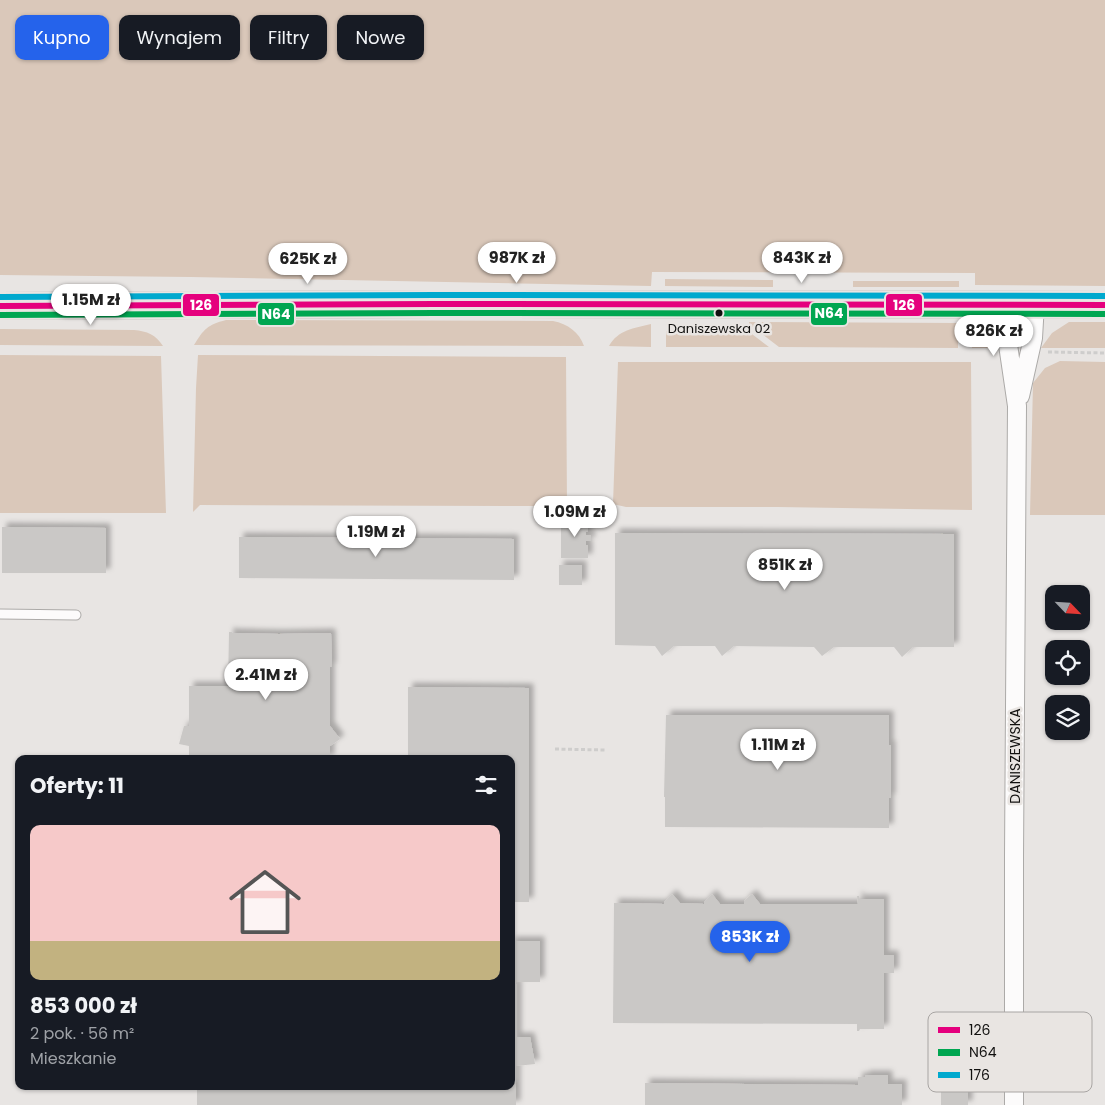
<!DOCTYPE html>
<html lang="pl">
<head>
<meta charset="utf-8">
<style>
  body { margin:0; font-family:Poppins,sans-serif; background:#20242c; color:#f1f3f6; height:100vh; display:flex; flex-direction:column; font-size:19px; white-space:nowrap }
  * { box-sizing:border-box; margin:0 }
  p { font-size:16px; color:#9ea1a6 }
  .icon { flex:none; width:28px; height:28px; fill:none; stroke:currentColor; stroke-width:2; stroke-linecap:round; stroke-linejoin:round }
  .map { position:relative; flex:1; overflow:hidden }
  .side { position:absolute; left:15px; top:755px; width:500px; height:335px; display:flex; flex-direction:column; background:#171b24; border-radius:10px; box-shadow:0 1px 4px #0004 }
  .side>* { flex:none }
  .guide { position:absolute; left:15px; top:15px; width:500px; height:45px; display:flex; gap:10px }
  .needle { width:32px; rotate:115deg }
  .fabs { position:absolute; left:1045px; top:585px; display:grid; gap:10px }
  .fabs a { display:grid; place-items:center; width:45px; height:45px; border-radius:10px; background:#171b24; box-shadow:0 1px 4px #0004; font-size:25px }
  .price { position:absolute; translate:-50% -42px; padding:0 11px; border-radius:18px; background:#fff; color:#222; font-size:16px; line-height:32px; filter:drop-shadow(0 1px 2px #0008) }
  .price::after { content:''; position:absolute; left:50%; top:30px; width:15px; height:11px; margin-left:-8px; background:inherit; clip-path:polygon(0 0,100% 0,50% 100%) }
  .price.active { background:#2563eb; color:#fff }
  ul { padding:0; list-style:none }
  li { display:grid; align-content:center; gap:10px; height:265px; padding:0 15px }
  li span { display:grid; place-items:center; height:155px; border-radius:10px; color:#555 }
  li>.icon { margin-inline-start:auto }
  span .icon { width:90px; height:90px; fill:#fffc; stroke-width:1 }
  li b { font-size:21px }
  h2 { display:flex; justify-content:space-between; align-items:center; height:60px; padding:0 15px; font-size:21px }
  .pill { padding:0 18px; border-radius:10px; background:#171b24; box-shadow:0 1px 4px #0004; font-size:18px; line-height:45px }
  .pill.active { background:#2563eb; color:#fff }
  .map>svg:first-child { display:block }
  .green { fill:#dac8ba }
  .building { fill:#cac8c6; filter:url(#shadow) }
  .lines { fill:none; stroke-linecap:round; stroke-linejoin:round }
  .service-casing { stroke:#acaaa8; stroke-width:11 }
  .minor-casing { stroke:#acaaa8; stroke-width:20 }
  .secondary-casing { stroke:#acaaa8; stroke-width:28 }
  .path { stroke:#cecdcc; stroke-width:3; stroke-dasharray:4 2.5; stroke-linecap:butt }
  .service { stroke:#fcfbfb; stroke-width:9 }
  .minor { stroke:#fcfbfb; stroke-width:18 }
  .secondary { stroke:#fcfbfb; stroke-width:25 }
  .bus-1-casing { stroke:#e9e5e2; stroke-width:10 }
  .bus-2-casing { stroke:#e9e5e2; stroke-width:10 }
  .bus-3-casing { stroke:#e9e5e2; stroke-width:10 }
  .bus-1 { stroke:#e5007d; stroke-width:6 }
  .bus-2 { stroke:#00a651; stroke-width:6 }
  .bus-3 { stroke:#00a9ce; stroke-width:6 }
  .bus-dot { fill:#11100f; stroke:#e9e5e2; stroke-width:2 }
  .labels { text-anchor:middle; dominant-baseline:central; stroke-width:5; stroke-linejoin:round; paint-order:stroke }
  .bus-label { font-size:13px; fill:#11100f; stroke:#e9e5e2 }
  .street-label { font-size:14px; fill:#11100f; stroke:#e9e5e2 }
  .key { fill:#e9e5e2; stroke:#a8a5a3; stroke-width:1 }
  .key-label { font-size:14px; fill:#11100f }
  .line-badge { stroke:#e9e5e2; stroke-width:2 }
  .badge-label { font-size:14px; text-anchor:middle; font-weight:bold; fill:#fff }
</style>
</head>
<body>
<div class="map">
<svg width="1105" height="1105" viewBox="0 0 1105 1105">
  <defs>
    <filter id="shadow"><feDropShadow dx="4.5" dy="-4.5" stdDeviation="2.5" flood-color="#0004"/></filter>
  </defs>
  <rect width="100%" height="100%" fill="#e8e5e3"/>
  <path class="green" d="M0,0H1105V286L975,285V273L652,272L651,286L191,277L0,275Z
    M665,279L773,280V287L665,286Z
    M853,281H959V287H853Z
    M226,320L553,321C568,324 579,332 584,346L194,345C204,329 207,325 226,320Z
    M749,322L958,323V348L779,347L749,324Z
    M1069,322H1105V348H1041L1052,333Z
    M973,323C985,327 994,336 999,348H972Z
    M651,324V347L609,346C618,330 634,328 651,324Z
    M0,329L134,330C147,331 156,335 163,346L0,345Z
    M666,331H748L769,347H666Z
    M0,355L161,356L166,513H0Z
    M198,355L566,357L567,507L560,509L544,506L200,505L193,512L196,388Z
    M1060,361L1105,362V515H1030L1033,383L1045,368Z
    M618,362H971L972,510L778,507H626L613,504Z"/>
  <path class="building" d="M561,518H588V531L586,532V535H591V541H586V545H588V558H561Z
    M2,527L106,528V573H2Z
    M615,533L954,534V647H913L902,657L894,647H834L822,656L814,647L734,646L722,656L715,646H674L662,656L655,646L615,645Z
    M239,537L514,539V580L239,578Z
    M559,565H582V585H559Z
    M229,632H232V633L279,634L331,633L332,667H330V726L340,739L330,746V759H189V746L179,744L184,726H189V686H228Z
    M408,687L529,688V902H511V759H408Z
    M666,715H889V745H891V798H889V828L665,827V797H664Z
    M672,894L680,903L704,904V902L712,894L720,904H744V901L752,894L760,904H858L857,896H859V899H884V955H894V973H884V1029H860L859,1031H857V1024L613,1023L614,903L664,904V902Z
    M511,941H540V982H511Z
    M511,984H517V1037H530L535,1064L516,1066V1105H197V1086H511Z
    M941,1066H968V1105H941Z
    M865,1075H888V1084H902V1105H645V1083L858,1085V1077H865Z"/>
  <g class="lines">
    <defs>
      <path id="service" d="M0,614L76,615"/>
      <path id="minor" d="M1007,304V338L1017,406L1014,857V1105
        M1020,396L1033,338L1035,304"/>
      <path id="secondary" d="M0,306L436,304L1105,305"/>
    </defs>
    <use href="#service" class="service-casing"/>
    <use href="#minor" class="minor-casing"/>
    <use href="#secondary" class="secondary-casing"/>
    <path class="path" d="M1048,352L1105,353
      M555,749L605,750"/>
    <use href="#service" class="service"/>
    <use href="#minor" class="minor"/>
    <use href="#secondary" class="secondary"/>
    <defs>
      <path id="bus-1" d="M0,306L436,304L1105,305"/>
      <path id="bus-2" d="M0,315L436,313L1105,314"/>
      <path id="bus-3" d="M0,297L436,295L1105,296"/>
    </defs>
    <use href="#bus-1" class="bus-1-casing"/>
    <use href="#bus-2" class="bus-2-casing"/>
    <use href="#bus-3" class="bus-3-casing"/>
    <use href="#bus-1" class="bus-1"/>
    <use href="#bus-2" class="bus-2"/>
    <use href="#bus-3" class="bus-3"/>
  </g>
  <circle class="bus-dot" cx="719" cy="313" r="4.5"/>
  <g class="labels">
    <g class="bus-label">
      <text x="719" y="328">Daniszewska 02</text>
    </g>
    <g class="street-label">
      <text transform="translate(1015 756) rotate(-90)">DANISZEWSKA</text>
    </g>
  </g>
  <rect x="928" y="1012" width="164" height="80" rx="8" class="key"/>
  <rect x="938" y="1027" width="22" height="6" fill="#e5007d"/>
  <rect x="938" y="1049" width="22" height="7" fill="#00a651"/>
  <rect x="938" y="1072" width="22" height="6" fill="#00a9ce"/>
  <g class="key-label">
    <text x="969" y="1035">126</text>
    <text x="969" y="1057">N64</text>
    <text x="969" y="1080">176</text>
  </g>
  <g class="line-badge">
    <rect x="885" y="293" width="38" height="24" rx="5" fill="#e5007d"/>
    <rect x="182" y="293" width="38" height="24" rx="5" fill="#e5007d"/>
    <rect x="810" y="302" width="38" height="24" rx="5" fill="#00a651"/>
    <rect x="257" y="302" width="38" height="24" rx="5" fill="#00a651"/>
  </g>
  <g class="badge-label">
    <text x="904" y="310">126</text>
    <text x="201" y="310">126</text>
    <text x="829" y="318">N64</text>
    <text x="276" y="319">N64</text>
  </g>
</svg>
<div class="fabs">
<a><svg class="needle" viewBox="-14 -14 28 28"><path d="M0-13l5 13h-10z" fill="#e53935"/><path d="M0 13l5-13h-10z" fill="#9ea1a6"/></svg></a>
<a><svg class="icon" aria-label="locate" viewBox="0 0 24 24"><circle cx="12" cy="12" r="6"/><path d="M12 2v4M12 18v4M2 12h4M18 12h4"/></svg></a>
<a><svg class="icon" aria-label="layers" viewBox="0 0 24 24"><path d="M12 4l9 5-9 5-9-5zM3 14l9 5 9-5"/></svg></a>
</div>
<b class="price" style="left:517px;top:284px">987K zł</b>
<b class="price" style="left:802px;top:284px">843K zł</b>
<b class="price" style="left:308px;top:285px">625K zł</b>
<b class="price" style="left:91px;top:326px">1.15M zł</b>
<b class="price" style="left:994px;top:357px">826K zł</b>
<b class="price" style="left:575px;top:538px">1.09M zł</b>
<b class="price" style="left:376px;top:558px">1.19M zł</b>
<b class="price" style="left:785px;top:591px">851K zł</b>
<b class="price" style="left:266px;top:701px">2.41M zł</b>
<b class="price" style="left:778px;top:771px">1.11M zł</b>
<b class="price active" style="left:750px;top:963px">853K zł</b>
<div class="guide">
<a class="pill active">Kupno</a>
<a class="pill">Wynajem</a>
<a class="pill">Filtry</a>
<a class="pill">Nowe</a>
</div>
<section class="side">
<h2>Oferty: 11<svg class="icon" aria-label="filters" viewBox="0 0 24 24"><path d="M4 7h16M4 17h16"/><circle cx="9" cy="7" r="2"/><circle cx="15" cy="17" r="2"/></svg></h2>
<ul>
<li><span style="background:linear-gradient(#f6c9c9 75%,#c2b280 0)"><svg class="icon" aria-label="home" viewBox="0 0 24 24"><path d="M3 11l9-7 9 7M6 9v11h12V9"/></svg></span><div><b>853 000 zł</b><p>2 pok. · 56 m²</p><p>Mieszkanie</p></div></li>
</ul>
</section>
</div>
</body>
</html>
